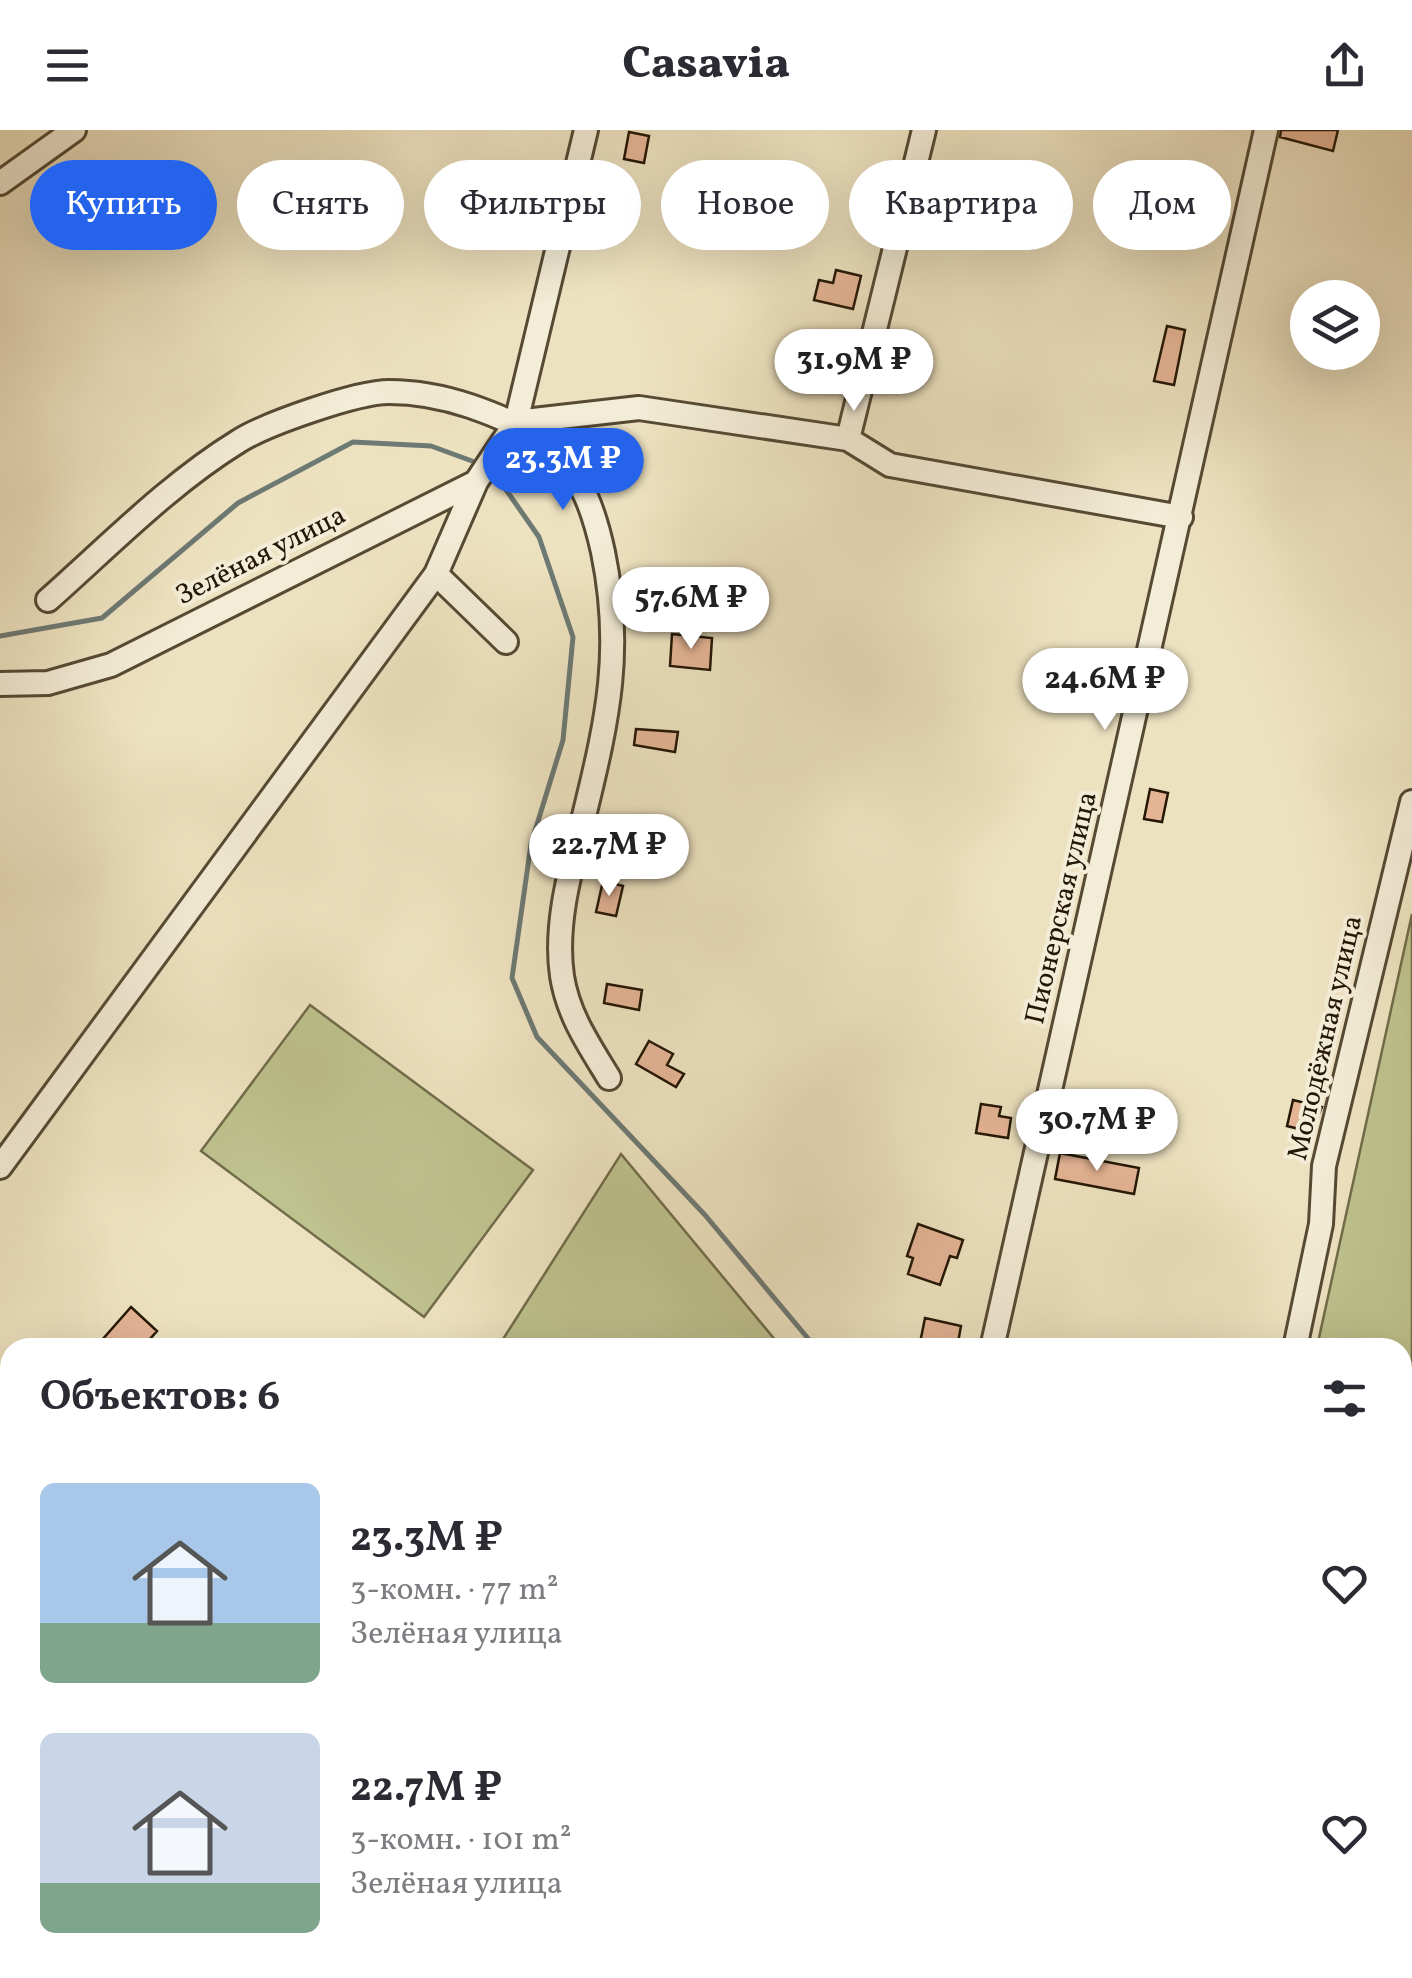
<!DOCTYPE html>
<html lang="ru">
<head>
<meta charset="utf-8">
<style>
  body { margin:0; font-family:Vollkorn,serif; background:#f7f7f7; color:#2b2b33; height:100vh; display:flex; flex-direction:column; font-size:38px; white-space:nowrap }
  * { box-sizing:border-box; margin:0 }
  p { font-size:32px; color:#7c7c81 }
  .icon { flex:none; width:55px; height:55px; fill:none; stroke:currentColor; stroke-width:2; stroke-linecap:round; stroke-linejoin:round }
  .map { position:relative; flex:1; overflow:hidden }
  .sheet { position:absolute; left:0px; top:1208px; width:1412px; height:642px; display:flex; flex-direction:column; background:#fff; border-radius:30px 30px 0 0; box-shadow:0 10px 40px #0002 }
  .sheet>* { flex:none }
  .top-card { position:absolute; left:30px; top:30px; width:1352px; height:90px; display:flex; gap:20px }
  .controls { position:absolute; left:1290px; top:150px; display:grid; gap:20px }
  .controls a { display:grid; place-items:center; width:90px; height:90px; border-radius:50%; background:#fff; box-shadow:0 10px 40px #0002; font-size:50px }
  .price { position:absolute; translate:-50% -85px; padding:0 22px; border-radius:35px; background:#fff; color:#222; font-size:32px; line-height:65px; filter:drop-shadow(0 2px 5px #0008) }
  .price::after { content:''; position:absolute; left:50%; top:60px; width:30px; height:22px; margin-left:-15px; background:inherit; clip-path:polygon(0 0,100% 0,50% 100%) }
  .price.active { background:#2563eb; color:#fff }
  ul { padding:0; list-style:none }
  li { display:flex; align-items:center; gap:30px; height:250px; padding:0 40px }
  li span { display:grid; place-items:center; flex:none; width:280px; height:200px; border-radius:15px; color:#555 }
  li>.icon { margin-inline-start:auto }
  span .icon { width:120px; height:120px; fill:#fffc; stroke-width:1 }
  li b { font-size:42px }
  h2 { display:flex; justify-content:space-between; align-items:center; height:120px; padding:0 40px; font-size:42px }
  .tag { padding:0 35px; border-radius:45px; background:#fff; box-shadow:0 10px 40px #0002; font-size:35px; line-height:90px }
  .tag.active { background:#2563eb; color:#fff }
  header { display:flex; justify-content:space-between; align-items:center; height:130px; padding:0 40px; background:#fff; font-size:45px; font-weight:800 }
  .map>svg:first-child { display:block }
  .green { fill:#bec28e; stroke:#716c4a; stroke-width:2.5 }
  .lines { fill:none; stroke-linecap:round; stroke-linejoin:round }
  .stream { stroke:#6d7973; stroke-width:5 }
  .building { fill:#e4b495; stroke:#241705; stroke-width:2.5 }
  .minor-casing { stroke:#564a34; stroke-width:28 }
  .path { stroke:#241705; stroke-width:4; stroke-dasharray:2.5 5; stroke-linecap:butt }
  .minor { stroke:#f3ecd6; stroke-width:22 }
  .labels { text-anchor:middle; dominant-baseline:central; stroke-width:8; stroke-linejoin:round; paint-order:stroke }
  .street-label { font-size:28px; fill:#241705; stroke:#f3ecd6 }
</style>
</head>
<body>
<header><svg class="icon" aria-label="menu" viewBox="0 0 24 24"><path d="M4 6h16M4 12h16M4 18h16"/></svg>Casavia<svg class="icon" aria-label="share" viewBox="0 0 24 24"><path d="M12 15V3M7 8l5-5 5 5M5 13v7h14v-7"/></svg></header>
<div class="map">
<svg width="1412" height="1848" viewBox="0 0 1412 1848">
  <rect width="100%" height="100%" fill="#ede2c0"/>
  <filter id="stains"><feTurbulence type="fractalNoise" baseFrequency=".002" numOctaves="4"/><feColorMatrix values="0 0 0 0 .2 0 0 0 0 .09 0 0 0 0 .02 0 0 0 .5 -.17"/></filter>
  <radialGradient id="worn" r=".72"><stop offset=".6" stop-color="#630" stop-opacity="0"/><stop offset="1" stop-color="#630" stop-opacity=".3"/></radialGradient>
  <path class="green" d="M1412,784V1521L1403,1564L1402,1218L1317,1217Z
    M310,875L533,1040L424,1187L201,1021Z
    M621,1024L781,1217H498Z
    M1412,1546V1733L1403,1771L1402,1588Z"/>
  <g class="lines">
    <path class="stream" d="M502,354L539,407L573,507L563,610L531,714L512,848L537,907L705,1085L816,1218
      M0,506L102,488L238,373L353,312L431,316L472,331
      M1402,1778L1412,1771
      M638,1848L641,1840
      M1280,1848L1291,1840"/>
  </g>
  <path class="building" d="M1281,0H1338L1333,21L1280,7Z
    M629,2L649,6L644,33L624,29Z
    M836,140L861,146L853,179L814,170L819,150L833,153Z
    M1167,196L1185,200L1174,255L1154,251Z
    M672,504L712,508L710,540L670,536Z
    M636,599L678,602L675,622L634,615Z
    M1150,659L1168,663L1162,692L1144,689Z
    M603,751L623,756L616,786L596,782Z
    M607,854L642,860L639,880L604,873Z
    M649,911L673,924L667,935L684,944L676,957L636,934Z
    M1293,970L1322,977L1311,1002L1287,996Z
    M981,974L1001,977L999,986L1011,988L1008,1008L976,1003Z
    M1060,1023L1139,1038L1134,1064L1055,1049Z
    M918,1094L963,1110L957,1128L950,1126L940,1155L908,1144L913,1128L907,1126Z
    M131,1177L157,1201L142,1218H95Z
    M925,1188L961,1196L957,1218H919Z"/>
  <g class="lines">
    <defs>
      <path id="minor" d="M0,53L74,0
        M516,292L639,278L848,309L890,335L1181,387
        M848,309L924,0
        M436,444L506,512
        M48,470C109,416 169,354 239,311C266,294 357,262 389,262C415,262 446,268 470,276C554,305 584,335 603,422C623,519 608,588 585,682C572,734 554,792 562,846C568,885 589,915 609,948
        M0,554L48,553L111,535L476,352L516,292L586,0
        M0,1037L436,444L476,352
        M992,1218L1266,0
        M1295,1218L1321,1094L1324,1036L1412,672
        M1402,1613L1412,1616
        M0,1652L10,1626
        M0,1715L10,1724
        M143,1840L155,1848
        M94,1848L101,1840
        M524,1848L526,1840
        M608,1848L611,1840
        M689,1848L693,1840
        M1205,1848L1215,1840
        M1340,1848V1840"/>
    </defs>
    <use href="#minor" class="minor-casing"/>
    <path class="path" d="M1402,1684L1412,1634"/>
    <use href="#minor" class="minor"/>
  </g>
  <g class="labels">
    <g class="street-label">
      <text transform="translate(261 426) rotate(-27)">Зелёная улица</text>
      <text transform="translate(1062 778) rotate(-77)">Пионерская улица</text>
      <text transform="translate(1326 908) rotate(-77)">Молодёжная улица</text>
    </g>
  </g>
  <rect width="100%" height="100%" filter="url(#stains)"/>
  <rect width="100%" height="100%" fill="url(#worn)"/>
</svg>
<div class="controls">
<a><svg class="icon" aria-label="layers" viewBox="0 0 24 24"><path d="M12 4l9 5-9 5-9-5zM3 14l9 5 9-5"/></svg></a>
</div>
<b class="price" style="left:854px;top:284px">31.9M ₽</b>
<b class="price active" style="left:563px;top:383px">23.3M ₽</b>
<b class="price" style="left:691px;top:522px">57.6M ₽</b>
<b class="price" style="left:1105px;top:603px">24.6M ₽</b>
<b class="price" style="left:609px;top:769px">22.7M ₽</b>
<b class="price" style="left:1097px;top:1044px">30.7M ₽</b>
<div class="top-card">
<a class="tag active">Купить</a>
<a class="tag">Снять</a>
<a class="tag">Фильтры</a>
<a class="tag">Новое</a>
<a class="tag">Квартира</a>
<a class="tag">Дом</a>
</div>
<section class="sheet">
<h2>Объектов: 6<svg class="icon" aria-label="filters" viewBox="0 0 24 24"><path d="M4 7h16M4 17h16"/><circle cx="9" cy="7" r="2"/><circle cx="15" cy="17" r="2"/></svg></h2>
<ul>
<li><span style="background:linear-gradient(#a9c7e8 70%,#7fa58c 0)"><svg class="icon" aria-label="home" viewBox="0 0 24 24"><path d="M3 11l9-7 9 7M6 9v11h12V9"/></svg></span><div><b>23.3M ₽</b><p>3-комн. · 77 m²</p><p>Зелёная улица</p></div><svg class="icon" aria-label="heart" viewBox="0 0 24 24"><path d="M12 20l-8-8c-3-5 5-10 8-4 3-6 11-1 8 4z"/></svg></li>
<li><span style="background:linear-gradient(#c9d6e8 75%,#7fa58c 0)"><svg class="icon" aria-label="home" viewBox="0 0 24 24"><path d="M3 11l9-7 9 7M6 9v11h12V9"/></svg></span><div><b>22.7M ₽</b><p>3-комн. · 101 m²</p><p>Зелёная улица</p></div><svg class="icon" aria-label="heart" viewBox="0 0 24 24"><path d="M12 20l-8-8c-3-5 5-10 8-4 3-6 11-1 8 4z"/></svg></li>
</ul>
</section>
</div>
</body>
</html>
